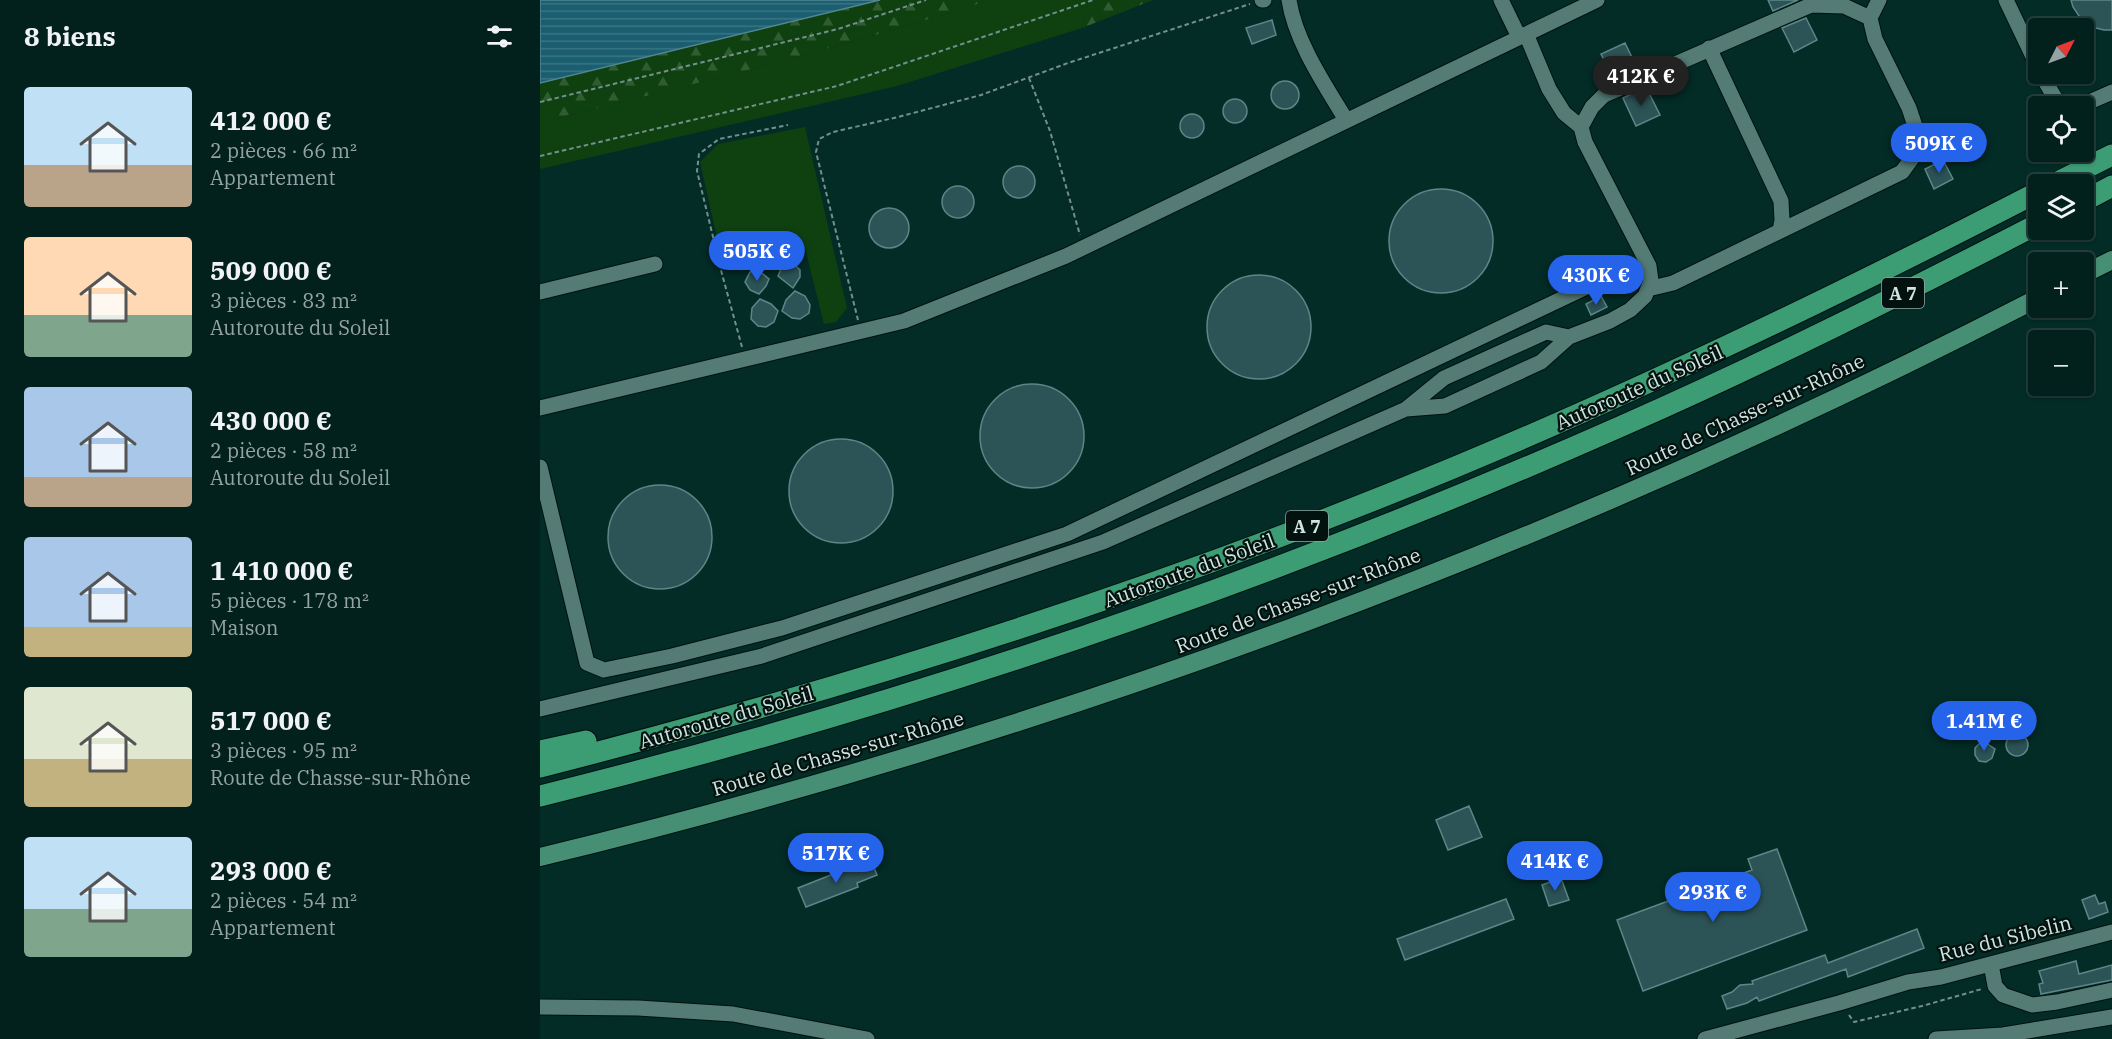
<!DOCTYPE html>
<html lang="fr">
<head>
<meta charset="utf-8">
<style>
  body { margin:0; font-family:"IBM Plex Serif",serif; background:#0c2926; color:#f1f3f6; height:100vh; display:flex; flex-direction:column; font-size:22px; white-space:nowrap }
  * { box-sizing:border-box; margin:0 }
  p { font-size:20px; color:#96a3a4 }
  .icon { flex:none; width:33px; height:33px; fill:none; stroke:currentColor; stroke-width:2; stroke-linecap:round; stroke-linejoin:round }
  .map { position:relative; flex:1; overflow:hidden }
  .side { display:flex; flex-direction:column; background:#02211d; width:540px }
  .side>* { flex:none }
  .needle { width:39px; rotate:48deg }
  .controls { position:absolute; left:1488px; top:18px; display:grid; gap:12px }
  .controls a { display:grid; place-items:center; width:66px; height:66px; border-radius:6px; background:#02211d; box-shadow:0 2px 4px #0004,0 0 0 2px #233e3b; font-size:30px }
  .price { position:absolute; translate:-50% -51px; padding:0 14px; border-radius:21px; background:#2563eb; color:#fff; font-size:20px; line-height:39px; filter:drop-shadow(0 2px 3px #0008) }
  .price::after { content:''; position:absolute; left:50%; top:36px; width:18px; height:14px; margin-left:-9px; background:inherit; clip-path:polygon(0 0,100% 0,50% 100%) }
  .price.current { background:#222; color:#fff }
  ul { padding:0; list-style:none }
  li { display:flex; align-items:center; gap:18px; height:150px; padding:0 24px }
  li span { display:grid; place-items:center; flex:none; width:168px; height:120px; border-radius:6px; color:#555 }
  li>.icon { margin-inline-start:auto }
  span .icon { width:72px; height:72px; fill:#fffc; stroke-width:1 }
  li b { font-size:26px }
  h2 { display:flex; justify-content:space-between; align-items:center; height:72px; padding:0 24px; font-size:26px }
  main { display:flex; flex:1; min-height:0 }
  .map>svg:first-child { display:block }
  .grass { fill:#0f4110 }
  .forest { fill:url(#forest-firs) }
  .water { fill:url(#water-rules); stroke:#518692; stroke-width:1.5 }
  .building { fill:#2c5457; stroke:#5d8688; stroke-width:1.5 }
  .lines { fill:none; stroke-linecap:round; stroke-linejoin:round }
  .minor-casing { stroke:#001310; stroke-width:17 }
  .major-casing { stroke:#001310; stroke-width:20 }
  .highway-casing { stroke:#001310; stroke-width:23 }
  .path { stroke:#73908c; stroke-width:2; stroke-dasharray:4.5 3; stroke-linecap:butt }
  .minor { stroke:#547b74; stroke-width:15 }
  .major { stroke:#468f74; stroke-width:18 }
  .highway { stroke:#3c9c74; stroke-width:21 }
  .labels { text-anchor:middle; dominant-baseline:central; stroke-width:4.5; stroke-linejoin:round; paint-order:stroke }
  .shield { fill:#03120f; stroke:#92a5a1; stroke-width:1.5 }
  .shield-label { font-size:18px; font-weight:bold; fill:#d0e4e0 }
  .street-label { font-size:20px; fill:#d0e4e0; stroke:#03120f }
</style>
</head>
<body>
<main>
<section class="side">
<h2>8 biens<svg class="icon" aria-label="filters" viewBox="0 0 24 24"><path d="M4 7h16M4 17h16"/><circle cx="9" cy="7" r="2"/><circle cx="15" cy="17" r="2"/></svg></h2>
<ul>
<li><span style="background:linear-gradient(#bfe0f5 65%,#b9a48a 0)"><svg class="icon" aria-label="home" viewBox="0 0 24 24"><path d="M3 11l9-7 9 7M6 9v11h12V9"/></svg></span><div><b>412 000 €</b><p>2 pièces · 66 m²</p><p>Appartement</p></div></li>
<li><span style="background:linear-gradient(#ffd9b3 65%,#7fa58c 0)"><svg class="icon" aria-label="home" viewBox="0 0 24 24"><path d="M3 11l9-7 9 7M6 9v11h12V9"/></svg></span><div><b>509 000 €</b><p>3 pièces · 83 m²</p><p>Autoroute du Soleil</p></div></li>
<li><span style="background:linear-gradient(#a9c7e8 75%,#b9a48a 0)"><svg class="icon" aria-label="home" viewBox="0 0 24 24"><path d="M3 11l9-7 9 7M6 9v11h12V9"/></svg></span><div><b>430 000 €</b><p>2 pièces · 58 m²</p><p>Autoroute du Soleil</p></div></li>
<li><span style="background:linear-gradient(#a9c7e8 75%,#c2b280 0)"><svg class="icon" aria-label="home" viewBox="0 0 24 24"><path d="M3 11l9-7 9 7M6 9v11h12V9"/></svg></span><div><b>1 410 000 €</b><p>5 pièces · 178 m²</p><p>Maison</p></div></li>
<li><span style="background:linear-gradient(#dfe7d0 60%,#c2b280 0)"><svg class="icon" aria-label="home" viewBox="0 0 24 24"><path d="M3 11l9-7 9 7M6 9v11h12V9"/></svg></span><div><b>517 000 €</b><p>3 pièces · 95 m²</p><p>Route de Chasse-sur-Rhône</p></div></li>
<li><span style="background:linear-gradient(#bfe0f5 60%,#7fa58c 0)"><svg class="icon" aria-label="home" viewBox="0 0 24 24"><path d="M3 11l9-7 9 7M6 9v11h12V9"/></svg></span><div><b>293 000 €</b><p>2 pièces · 54 m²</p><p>Appartement</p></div></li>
</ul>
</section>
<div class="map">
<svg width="1572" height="1039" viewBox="0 0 1572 1039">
  <defs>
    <pattern id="forest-firs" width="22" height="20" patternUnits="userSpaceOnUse" patternTransform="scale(1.5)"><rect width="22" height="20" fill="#0f4110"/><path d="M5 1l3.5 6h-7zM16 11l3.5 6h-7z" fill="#315c32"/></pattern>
    <pattern id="water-rules" width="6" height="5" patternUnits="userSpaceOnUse" patternTransform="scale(1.5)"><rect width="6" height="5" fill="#1a5e70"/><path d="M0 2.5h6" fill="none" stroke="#3a7584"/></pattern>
  </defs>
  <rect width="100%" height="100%" fill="#032c27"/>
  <path class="grass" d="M450,0H549L542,28L357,86L0,169V122C151,85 302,48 450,0Z
    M265,127L307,308L296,322L284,324L265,248L184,269L160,162L178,144Z"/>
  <path class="forest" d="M340,0H450C302,48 151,85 0,122V83Z
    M549,0H613L542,28Z"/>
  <path class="water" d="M0,0H340L0,83Z"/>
  <path class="building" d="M1228,0H1258L1233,11Z
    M1531,0H1572V30H1564L1552,27L1541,19L1533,7Z
    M1266,18L1277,40L1254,52L1242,28Z
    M732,20L736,35L712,44L706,28Z
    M1085,43L1098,70L1074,80L1061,54Z
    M731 95a14 14 0 1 1 28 0a14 14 0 1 1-28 0Z
    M1106,87L1120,115L1096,126L1083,98Z
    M683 111a12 12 0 1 1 24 0a12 12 0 1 1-24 0Z
    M640 126a12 12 0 1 1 24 0a12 12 0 1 1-24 0Z
    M1403,160L1413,179L1394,189L1385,169Z
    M463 182a16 16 0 1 1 32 0a16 16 0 1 1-32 0Z
    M402 202a16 16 0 1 1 32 0a16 16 0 1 1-32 0Z
    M849 241a52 52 0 1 1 104 0a52 52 0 1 1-104 0Z
    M329 228a20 20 0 1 1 40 0a20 20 0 1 1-40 0Z
    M247,263H253L260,270V277L253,288L238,276L242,267Z
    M218,270L229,279L226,286L219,294L210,290L205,282L210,272Z
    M667 327a52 52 0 1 1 104 0a52 52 0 1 1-104 0Z
    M255,291L265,296L270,305L269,313L260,319L252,318L242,311L246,300Z
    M1061,296L1067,307L1051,315L1046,304Z
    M220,299L231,304L238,311L234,322L226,327L218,326L211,319L212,308Z
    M440 436a52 52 0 1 1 104 0a52 52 0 1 1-104 0Z
    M249 491a52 52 0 1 1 104 0a52 52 0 1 1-104 0Z
    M68 537a52 52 0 1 1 104 0a52 52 0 1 1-104 0Z
    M1466 745a11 11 0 1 1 22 0a11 11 0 1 1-22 0Z
    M1440,743H1446L1455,749L1452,758L1446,762L1439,761L1435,755V748Z
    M929,806L942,837L908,850L896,820Z
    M1237,849L1267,930L1103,991L1077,920L1212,870L1208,859Z
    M332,862L337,875L317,883L318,887L266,907L258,888L311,867L312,870Z
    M1021,878L1029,900L1009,906L1002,885Z
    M1555,895L1559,904L1565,902L1568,912L1549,919L1542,900Z
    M966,899L974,919L865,960L857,939Z
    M1377,929L1384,948L1308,977L1306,969L1219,1001L1217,997L1207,1003L1187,1009L1182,996L1192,992L1200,985L1213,984L1212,981L1285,955L1288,963Z
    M1536,961L1539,974L1572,965V980L1501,994L1499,984L1503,983L1499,971Z"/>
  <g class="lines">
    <defs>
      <path id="minor" d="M722,0H724
        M749,0C755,41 785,85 806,120
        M961,0L979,37
        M1466,0L1498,67
        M986,34L1009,89L1024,113L1041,127
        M1169,48L1241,201L1242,220L1240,231
        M1501,74L1515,98L1525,106
        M1540,106L1572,92
        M1108,289L1133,283L1362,172L1375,154L1378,135L1369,108L1335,39L1330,18L1339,0
        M0,292L115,264
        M0,408L364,321L526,256L1057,0
        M866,409L904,378L1006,332L1029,337
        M0,467L47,663L64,670L132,656L242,628L527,534L1076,273H1110
        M0,709L222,656L563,542L866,409L905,406L1001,362L1029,337L1070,321L1090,310L1105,296L1111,281L1109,266L1045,142L1041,127L1052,107L1064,95L1271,5L1304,6L1330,18
        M1451,964L1455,986L1463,995L1492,1005L1517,1002L1572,990
        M0,1007L98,1008L193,1014L327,1039
        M1165,1039L1299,1003L1368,982L1401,977L1572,932
        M1396,1039L1463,1035L1572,1017"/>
      <path id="major" d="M1544,274L1572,260
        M0,857C519,731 1024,543 1498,298"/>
      <path id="highway" d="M1514,184L1572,155
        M1544,201L1572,186
        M0,751L46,741
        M0,767C311,688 617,591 913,468C1113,385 1306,291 1498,192
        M0,796C372,704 734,580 1084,425C1225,363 1362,294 1498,224"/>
    </defs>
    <use href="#minor" class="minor-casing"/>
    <use href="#major" class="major-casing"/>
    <use href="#highway" class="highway-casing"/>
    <path class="path" d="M489,78L510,131L540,235
      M0,102L298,29L386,0
      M0,156L297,86L553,0
      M318,320L276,152L279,139L293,132L358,117L441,95L528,63L710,4
      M202,347L182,274L157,171L159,154L179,139L248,125
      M1309,1015L1314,1022L1382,1006L1442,989"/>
    <use href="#minor" class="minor"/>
    <use href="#major" class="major"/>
    <use href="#highway" class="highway"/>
  </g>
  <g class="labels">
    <g class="shield">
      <rect x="1342" y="278" width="42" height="30" rx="4.5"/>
      <rect x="746" y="511" width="42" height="30" rx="4.5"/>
    </g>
    <g class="shield-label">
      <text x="1363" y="293">A 7</text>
      <text x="767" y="526">A 7</text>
    </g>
    <g class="street-label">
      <text transform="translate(1099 387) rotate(-24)">Autoroute du Soleil</text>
      <text transform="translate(1205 414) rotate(-25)">Route de Chasse-sur-Rhône</text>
      <text transform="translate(649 570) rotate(-20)">Autoroute du Soleil</text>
      <text transform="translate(758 600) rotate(-21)">Route de Chasse-sur-Rhône</text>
      <text transform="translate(186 717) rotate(-16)">Autoroute du Soleil</text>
      <text transform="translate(298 753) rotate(-16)">Route de Chasse-sur-Rhône</text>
      <text transform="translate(1465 938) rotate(-14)">Rue du Sibelin</text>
    </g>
  </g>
</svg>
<div class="controls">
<a><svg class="needle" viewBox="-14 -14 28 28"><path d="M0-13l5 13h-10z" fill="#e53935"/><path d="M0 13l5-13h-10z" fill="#96a3a4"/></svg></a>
<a><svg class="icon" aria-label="locate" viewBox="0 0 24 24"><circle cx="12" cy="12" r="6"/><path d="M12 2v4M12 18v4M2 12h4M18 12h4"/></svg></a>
<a><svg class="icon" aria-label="layers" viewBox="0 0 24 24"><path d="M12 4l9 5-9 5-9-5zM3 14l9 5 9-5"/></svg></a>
<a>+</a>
<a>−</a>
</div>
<b class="price current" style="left:1101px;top:107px">412K €</b>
<b class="price" style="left:1399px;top:174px">509K €</b>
<b class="price" style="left:217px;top:282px">505K €</b>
<b class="price" style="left:1056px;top:306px">430K €</b>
<b class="price" style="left:1444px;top:752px">1.41M €</b>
<b class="price" style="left:296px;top:884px">517K €</b>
<b class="price" style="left:1015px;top:892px">414K €</b>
<b class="price" style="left:1173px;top:923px">293K €</b>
</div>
</main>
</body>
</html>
